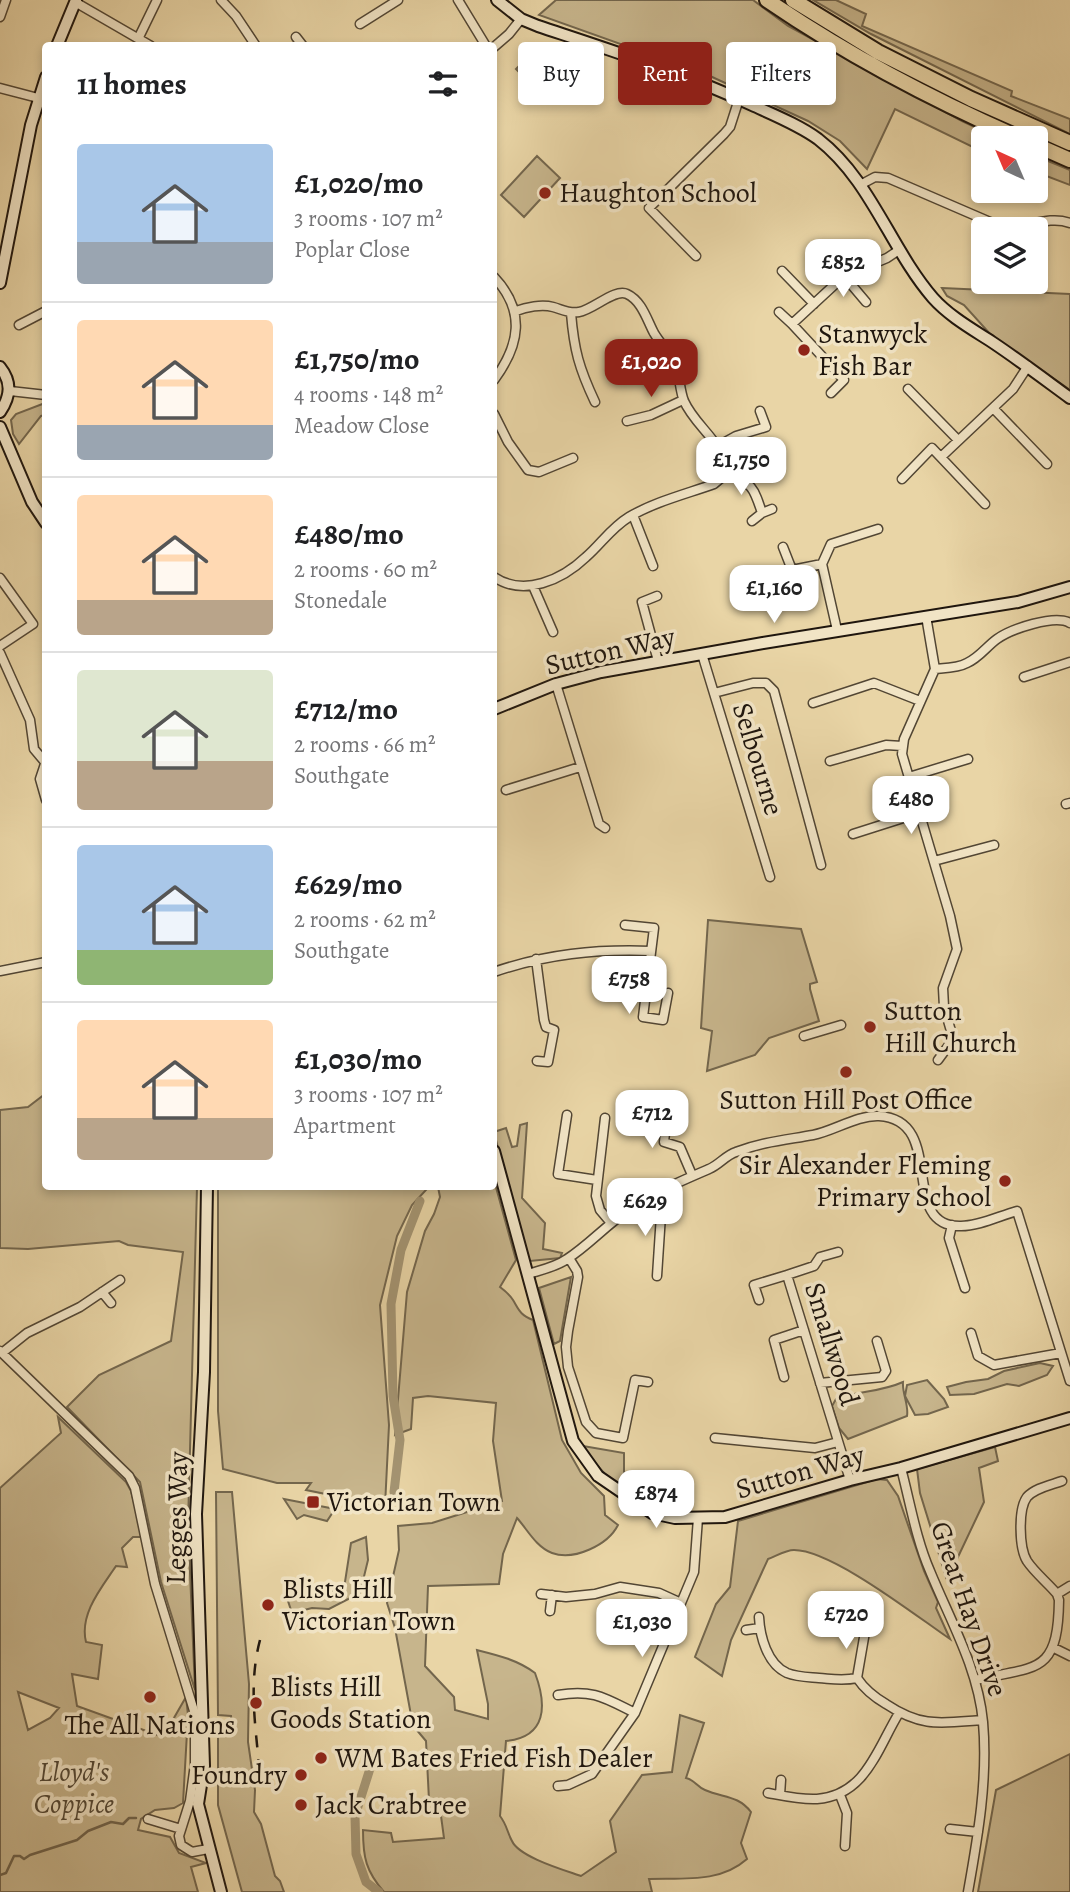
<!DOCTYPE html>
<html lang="en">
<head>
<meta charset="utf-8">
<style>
  body { margin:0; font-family:Alegreya,serif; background:#f2f2f2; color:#202124; height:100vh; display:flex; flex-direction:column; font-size:26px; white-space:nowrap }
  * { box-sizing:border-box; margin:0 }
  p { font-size:23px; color:#757577 }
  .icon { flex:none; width:38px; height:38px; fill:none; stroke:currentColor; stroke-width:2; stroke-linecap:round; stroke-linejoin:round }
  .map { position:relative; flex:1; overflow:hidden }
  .panel { position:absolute; left:42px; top:42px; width:455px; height:1148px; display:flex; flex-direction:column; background:#fff; border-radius:7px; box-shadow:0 4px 10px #0003 }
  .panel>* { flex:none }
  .guide { position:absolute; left:518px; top:42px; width:446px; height:63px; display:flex; gap:14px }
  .needle { width:46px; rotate:316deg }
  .fabs { position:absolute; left:971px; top:126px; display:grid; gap:14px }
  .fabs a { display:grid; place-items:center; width:77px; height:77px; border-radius:7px; background:#fff; box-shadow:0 4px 10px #0003; font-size:35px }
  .price { position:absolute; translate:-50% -60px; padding:0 16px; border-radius:14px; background:#fff; color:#222; font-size:23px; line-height:46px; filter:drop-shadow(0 2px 4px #0008) }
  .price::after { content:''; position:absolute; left:50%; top:42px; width:21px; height:16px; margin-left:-10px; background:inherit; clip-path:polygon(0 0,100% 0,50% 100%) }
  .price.on { background:#8f2418; color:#fff }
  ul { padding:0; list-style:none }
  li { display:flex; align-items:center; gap:21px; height:175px; padding:0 35px }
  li+li { border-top:2px solid #e0e0e0 }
  li span { display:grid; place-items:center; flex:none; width:196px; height:140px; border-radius:7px; color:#555 }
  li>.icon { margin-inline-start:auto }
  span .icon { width:84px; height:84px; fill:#fffc; stroke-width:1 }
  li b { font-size:30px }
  h2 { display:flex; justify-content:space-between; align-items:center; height:84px; padding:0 35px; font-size:30px }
  .chip { padding:0 24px; border-radius:7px; background:#fff; box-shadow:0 4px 10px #0003; font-size:24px; line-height:63px }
  .chip.on { background:#8f2418; color:#fff }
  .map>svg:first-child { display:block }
  .green { fill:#c7b58c; stroke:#73664d; stroke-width:2; fill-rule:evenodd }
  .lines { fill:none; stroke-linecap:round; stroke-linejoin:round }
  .stream { stroke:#6f624a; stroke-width:2.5 }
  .canal { stroke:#a49472; stroke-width:9 }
  .street-casing { stroke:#524634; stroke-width:11 }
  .secondary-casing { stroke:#1f160e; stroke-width:14 }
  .highway-casing { stroke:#1f160e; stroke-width:18 }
  .street { stroke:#f1e4c5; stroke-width:8 }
  .secondary { stroke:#f1e4c5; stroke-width:10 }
  .highway { stroke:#e9d5a6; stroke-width:14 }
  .rail { stroke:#1f160e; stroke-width:2.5; stroke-dasharray:12 12; stroke-linecap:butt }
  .poi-dot { fill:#8f2418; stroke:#f1e4c5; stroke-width:2.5 }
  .labels { text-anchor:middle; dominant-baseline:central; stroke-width:7; stroke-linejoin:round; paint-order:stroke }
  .poi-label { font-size:28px; fill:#1f160e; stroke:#f1e4c5; text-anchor:start }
  .street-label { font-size:28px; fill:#1f160e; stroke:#f1e4c5 }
  .park-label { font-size:28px; font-style:italic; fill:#514634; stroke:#f1e4c5 }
</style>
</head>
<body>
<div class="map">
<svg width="1070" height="1892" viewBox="0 0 1070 1892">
  <rect width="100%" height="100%" fill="#e9d5a6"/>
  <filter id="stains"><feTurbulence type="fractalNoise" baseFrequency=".00286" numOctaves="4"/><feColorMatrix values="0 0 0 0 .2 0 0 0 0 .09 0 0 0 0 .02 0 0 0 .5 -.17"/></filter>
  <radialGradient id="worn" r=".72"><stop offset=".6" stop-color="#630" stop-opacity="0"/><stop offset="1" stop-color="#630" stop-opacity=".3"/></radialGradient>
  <path class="green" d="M556,0H753L788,26L962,121L998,138H984L983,152L895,109L867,169L840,141L808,121L710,76L539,15Z
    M813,0H836L866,14L862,26L1012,91L1011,96L1070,119V134L871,34Z
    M534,51L562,81L544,98L516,69Z
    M537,156L560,178L524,217L501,195Z
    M1036,156L1070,170V185L1036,172Z
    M942,288L1070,294V390L991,335L964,305L947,296Z
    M45,403V415L41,416L19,444L13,434L11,420L16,414Z
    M708,920L801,929L817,982L810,984V989L819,1021L769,1038L755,1055L707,1071L712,1031L701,1028Z
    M45,1094L46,1186L197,1187L188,1525L195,1690L161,1582L140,1482L67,1407L99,1375L171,1341L183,1252L128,1245L119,1241L28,1249L0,1248V1110L28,1107Z
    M527,1123L522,1198L545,1223L543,1249L562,1253L560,1258L530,1261L518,1228L494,1132L506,1128L512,1147L517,1146L520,1125Z
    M494,1180L516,1260L500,1287C504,1290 510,1295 513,1300C519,1310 520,1315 533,1320L562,1440L581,1473L604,1496L605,1515L618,1525C608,1545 574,1561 552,1553C536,1547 527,1529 517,1518L503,1554L499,1584L428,1586L425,1666L454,1697L455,1710L488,1719V1704L477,1650C497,1655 518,1660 535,1673C547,1705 547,1737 506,1741L500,1816C507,1825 507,1832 512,1841C519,1857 564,1870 581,1876L616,1852L610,1821L642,1775L672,1772L680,1715L704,1723L686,1778C695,1780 697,1787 705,1790C723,1798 738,1795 751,1812L741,1843L747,1859C720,1883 684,1878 649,1879L652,1892H384C366,1871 363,1858 363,1830L391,1833L393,1842L444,1838L439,1801L429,1800L426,1741L415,1728L411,1715L395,1628L387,1603L399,1550L398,1526L432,1523L502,1501L493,1441L496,1403L428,1396L413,1398L411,1429L395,1435L407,1292L425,1231L434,1214L440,1197L438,1187L494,1186Z
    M422,1187L426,1190L412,1205L397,1236L380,1305L389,1425L385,1506L306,1490L311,1483H277L223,1469L218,1411V1187Z
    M571,1277L560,1341L554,1344L539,1288Z
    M1040,1363L1053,1366L1047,1375L1019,1386L1007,1384L974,1394L950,1395L947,1387L966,1382L988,1379L1004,1371Z
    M927,1380L944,1399L948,1407L928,1414L915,1415L905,1396L907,1385Z
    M903,1382C902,1394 909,1405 907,1416L848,1439L839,1428L832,1406L836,1399C858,1391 881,1392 903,1382Z
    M58,1417L126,1482L131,1491L143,1537H133L122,1548L127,1567L116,1566C102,1587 79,1614 86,1642L102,1645L98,1679L72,1674L77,1706L163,1737L186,1697L188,1715L183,1803L174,1808L155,1810L141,1819L138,1830L170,1837L179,1853L206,1863L191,1867L198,1892H0V1488L61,1433ZM18,1692L59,1708L50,1718L28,1730Z
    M583,1446L624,1453V1474L670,1479L677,1493L681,1511C672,1510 661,1510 653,1507C626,1498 598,1470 583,1446Z
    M995,1447L998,1461L979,1468L984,1502L958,1557L946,1577L920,1493L917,1469Z
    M877,1479L887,1480L898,1496L924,1571L938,1602L936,1608L950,1639C916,1616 832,1550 794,1550C786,1550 776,1556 768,1559L731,1640L722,1676L695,1657L716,1604L730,1587L738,1521Z
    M216,1492H232L249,1684L248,1742L255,1790L254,1812L261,1824L275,1876L280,1881L284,1892H242L218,1805V1729L232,1728L231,1716L218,1715Z
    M284,1499L335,1509L327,1521L304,1515L297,1519Z
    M366,1537L368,1560L360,1593L329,1609L312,1608L292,1613L286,1595L326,1597C333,1589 341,1588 345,1582L351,1543Z
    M1070,1754V1892H978L996,1790Z"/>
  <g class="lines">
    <path class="stream" d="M0,1875L6,1873L14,1856H20L24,1859L30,1855L77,1840L88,1831L111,1822L123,1824L129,1818H136"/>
    <path class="canal" d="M394,1492L400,1440L393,1396L391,1304L401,1250L420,1201
      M374,1756L355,1816L356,1854L366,1882L379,1892"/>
    <defs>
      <path id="street" d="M221,0L236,16L256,46
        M458,0L486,46
        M75,2L151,46
        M0,17L6,0
        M360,24L398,0
        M139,37L157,0
        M296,37L303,46
        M494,47L509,34L521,19
        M0,88L38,98
        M860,185L875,177L888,178L1004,228C1027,228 1049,215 1070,223
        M696,256L649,208L724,134L730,127L739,99
        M782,271L814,304
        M844,276L866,302
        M494,277C526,311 520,345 494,380
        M779,312L792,324
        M571,313C574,350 579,368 595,402
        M19,325L46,311
        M908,389L958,440
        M10,391L46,395
        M831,393L844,380L792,324L844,276L887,258L899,250
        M993,408L1047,464
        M494,414L508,442L528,470L539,472L573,458
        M627,421L651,415L683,400
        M718,446L736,436L766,427L760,411
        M941,457L1013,389L1028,366
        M726,474C752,482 754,488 762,513
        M902,479L932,448L985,504
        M633,515L653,566
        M752,521L762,513L772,509
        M783,547L792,570L822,564
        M494,577C524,597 562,580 586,557C601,544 611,528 629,517C654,502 686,494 714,484L726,474C726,443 696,428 684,401C680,391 680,380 677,369C673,356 661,345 654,333C647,320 642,301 627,294C615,288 593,310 579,312C569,314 561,309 553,307C542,304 526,307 516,311
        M0,578L33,624L0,646
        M533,586L553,632
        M657,596L642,602L658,661
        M926,616L935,669L904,739L902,754L950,916L957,949L943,988L944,1007L951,1031L949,1045L938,1060
        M837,630L822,564L831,544L878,529
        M0,653L30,720L34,749L45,762
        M702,654L770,877
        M935,669C946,668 958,668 967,663C979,658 987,646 997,639C1011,629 1055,614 1070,623
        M1024,677L1070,662
        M556,684L599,824L605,828
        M714,693L753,683H766L774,691L821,865
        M813,703L874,683L920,701
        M46,761L40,779L46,800
        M830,761L886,745L902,746
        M909,777L968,759
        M506,790L580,767
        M1066,804L1070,803
        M853,834L919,813
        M934,861L994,845
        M625,925L654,928L643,1017L663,1020L668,993
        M536,959L544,1020L546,1027L554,1030L548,1062L537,1061
        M0,971L46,962
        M494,972C546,954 596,949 651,951
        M804,1036L841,1025
        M668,1107L664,1142L680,1147L692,1175
        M567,1115L558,1174L597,1180
        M605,1118L596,1196L600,1210L611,1223
        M652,1195L661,1215L657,1276
        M952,1225L949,1238L965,1288
        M838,1252L820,1257L814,1266L787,1275L850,1480
        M569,1258L577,1271L578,1277L568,1331L566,1347L568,1367L586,1422L596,1433L623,1438L635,1380L648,1382
        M528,1274C541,1270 556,1267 567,1259C589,1245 607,1224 629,1210C655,1192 681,1181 709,1169C719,1165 726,1155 736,1152C762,1142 785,1140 813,1135C834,1131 857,1115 879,1116C948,1120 897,1228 961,1226C979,1226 999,1216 1017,1211L1070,1381
        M102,1292L111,1303
        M759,1300L754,1285L787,1275
        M971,1333L978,1356L994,1365L1061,1353
        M0,1351L129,1476L135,1488L155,1584L195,1714V1764L190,1801L179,1836L181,1845L192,1852L208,1849
        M2,1353L27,1333L80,1307L120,1280
        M784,1377L774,1340L804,1330
        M820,1383L882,1377L886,1371L877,1341
        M715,1438L815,1448L838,1442
        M901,1468C910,1502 916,1539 930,1571C950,1620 978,1668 983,1722C988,1779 978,1836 968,1892
        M541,1594L566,1597L595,1594L620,1587L659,1593L681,1603
        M1057,1594L1070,1586
        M550,1611L552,1595
        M759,1617C760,1636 767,1664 787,1673C797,1677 808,1677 819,1678C833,1679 843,1681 857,1678
        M746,1630L760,1628
        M1054,1648L1070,1656
        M857,1678C865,1690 874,1697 886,1704C922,1728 941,1723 982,1720
        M857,1678L866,1626
        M975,1680C1037,1666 1058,1675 1059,1600L1057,1594C1048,1583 1035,1573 1027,1561C1019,1548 1018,1509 1027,1497C1035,1488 1051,1485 1062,1481
        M558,1695C593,1689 605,1698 635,1713
        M558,1786L568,1785L592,1774L635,1713L694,1572L698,1518
        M768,1793C784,1796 802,1800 817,1799C866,1795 877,1749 899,1713
        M780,1795L781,1780
        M840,1795L847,1813L845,1846
        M148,1819L181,1829
        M950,1829L978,1832"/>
      <path id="secondary" d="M497,0L521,19L538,26C610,50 683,73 752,105C774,115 799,125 818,139C871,180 890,248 933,298C949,316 972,329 992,342C1019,360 1044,379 1070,398
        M57,46L76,0
        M0,283L31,125L46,77
        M0,367C12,382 11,396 0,412
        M0,427L32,502L46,523
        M494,709L556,684L601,672L763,643L1018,602L1070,587
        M494,1151L573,1441L598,1476L652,1513L675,1518L725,1517L850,1480L901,1468L1070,1418
        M207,1186L204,1372L196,1514L204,1766L198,1804L221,1892"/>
      <path id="highway" d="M767,0C846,54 933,100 1020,138
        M793,0L878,52L971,99L1070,143
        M1036,145L1070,160"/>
    </defs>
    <use href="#street" class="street-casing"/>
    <use href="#secondary" class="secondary-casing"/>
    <use href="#highway" class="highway-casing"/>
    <use href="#street" class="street"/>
    <use href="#secondary" class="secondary"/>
    <use href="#highway" class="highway"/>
    <path class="rail" d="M260,1640C248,1685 256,1729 260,1775"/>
  </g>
  <g class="poi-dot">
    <circle cx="545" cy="193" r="7"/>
    <circle cx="804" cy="350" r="7"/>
    <circle cx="870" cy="1027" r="7"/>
    <circle cx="846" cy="1072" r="7"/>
    <circle cx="1005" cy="1181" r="7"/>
    <rect x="306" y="1495" width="14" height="14" rx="3.5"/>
    <circle cx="268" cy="1605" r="7"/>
    <circle cx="150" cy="1697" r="7"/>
    <circle cx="256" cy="1703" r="7"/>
    <circle cx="321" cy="1758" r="7"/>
    <circle cx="301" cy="1775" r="7"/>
    <circle cx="301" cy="1805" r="7"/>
  </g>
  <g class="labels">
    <g class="poi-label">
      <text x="559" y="193">Haughton School</text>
      <text x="818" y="334">Stanwyck<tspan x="818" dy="32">Fish Bar</tspan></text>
      <text x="884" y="1011">Sutton<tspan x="884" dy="32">Hill Church</tspan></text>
      <text x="846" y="1100" text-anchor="middle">Sutton Hill Post Office</text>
      <text x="991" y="1165" text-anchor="end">Sir Alexander Fleming<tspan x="991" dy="32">Primary School</tspan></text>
      <text x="327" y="1502">Victorian Town</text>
      <text x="282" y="1589">Blists Hill<tspan x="282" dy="32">Victorian Town</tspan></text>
      <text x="270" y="1687">Blists Hill<tspan x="270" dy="32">Goods Station</tspan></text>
      <text x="150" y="1725" text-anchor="middle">The All Nations</text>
      <text x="335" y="1758">WM Bates Fried Fish Dealer</text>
      <text x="287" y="1775" text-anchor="end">Foundry</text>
      <text x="315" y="1805">Jack Crabtree</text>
    </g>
    <g class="street-label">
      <text transform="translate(610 651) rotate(-13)">Sutton Way</text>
      <text transform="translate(758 759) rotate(73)">Selbourne</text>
      <text transform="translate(832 1344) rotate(73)">Smallwood</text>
      <text transform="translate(800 1472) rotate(-16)">Sutton Way</text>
      <text transform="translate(177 1518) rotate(-89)">Legges Way</text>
      <text transform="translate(969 1609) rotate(71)">Great Hay Drive</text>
    </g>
    <g class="park-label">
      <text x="74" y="1772">Lloyd's<tspan x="74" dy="32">Coppice</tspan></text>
    </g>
  </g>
  <rect width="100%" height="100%" filter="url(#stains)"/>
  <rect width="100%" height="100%" fill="url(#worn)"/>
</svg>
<div class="fabs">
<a><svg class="needle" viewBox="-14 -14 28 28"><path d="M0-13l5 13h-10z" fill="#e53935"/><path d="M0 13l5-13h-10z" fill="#757577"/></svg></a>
<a><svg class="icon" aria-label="layers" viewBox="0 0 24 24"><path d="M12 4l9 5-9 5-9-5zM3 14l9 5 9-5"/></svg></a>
</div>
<b class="price" style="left:843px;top:299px">£852</b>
<b class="price on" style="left:651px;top:399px">£1,020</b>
<b class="price" style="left:741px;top:497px">£1,750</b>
<b class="price" style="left:774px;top:625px">£1,160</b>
<b class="price" style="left:911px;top:836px">£480</b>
<b class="price" style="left:629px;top:1016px">£758</b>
<b class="price" style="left:652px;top:1150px">£712</b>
<b class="price" style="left:645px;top:1238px">£629</b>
<b class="price" style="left:656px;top:1530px">£874</b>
<b class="price" style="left:846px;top:1651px">£720</b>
<b class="price" style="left:642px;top:1659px">£1,030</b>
<div class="guide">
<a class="chip">Buy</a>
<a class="chip on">Rent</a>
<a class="chip">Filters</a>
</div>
<section class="panel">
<h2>11 homes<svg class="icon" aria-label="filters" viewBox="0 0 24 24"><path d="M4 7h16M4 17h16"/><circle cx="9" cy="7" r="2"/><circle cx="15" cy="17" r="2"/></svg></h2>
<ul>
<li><span style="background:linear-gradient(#a9c7e8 70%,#9aa5b1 0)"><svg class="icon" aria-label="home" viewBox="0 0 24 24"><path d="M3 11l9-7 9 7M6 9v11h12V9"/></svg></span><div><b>£1,020/mo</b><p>3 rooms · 107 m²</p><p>Poplar Close</p></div></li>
<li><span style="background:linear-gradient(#ffd9b3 75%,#9aa5b1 0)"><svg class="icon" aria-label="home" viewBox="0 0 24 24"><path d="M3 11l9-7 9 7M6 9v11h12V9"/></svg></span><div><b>£1,750/mo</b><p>4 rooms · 148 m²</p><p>Meadow Close</p></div></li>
<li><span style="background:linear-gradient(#ffd9b3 75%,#b9a48a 0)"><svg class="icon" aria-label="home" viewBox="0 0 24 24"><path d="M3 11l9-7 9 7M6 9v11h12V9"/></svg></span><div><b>£480/mo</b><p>2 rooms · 60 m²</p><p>Stonedale</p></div></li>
<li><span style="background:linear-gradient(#dfe7d0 65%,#b9a48a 0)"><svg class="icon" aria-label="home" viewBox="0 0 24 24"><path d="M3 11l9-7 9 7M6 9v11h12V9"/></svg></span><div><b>£712/mo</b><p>2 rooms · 66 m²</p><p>Southgate</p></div></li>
<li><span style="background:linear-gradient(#a9c7e8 75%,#8fb573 0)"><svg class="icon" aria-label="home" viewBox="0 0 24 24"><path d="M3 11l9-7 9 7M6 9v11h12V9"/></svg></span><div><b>£629/mo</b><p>2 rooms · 62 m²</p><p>Southgate</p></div></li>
<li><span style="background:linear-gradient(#ffd9b3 70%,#b9a48a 0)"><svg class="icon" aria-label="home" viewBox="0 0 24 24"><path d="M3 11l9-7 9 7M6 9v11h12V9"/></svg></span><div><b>£1,030/mo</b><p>3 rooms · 107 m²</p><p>Apartment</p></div></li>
</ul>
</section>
</div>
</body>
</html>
